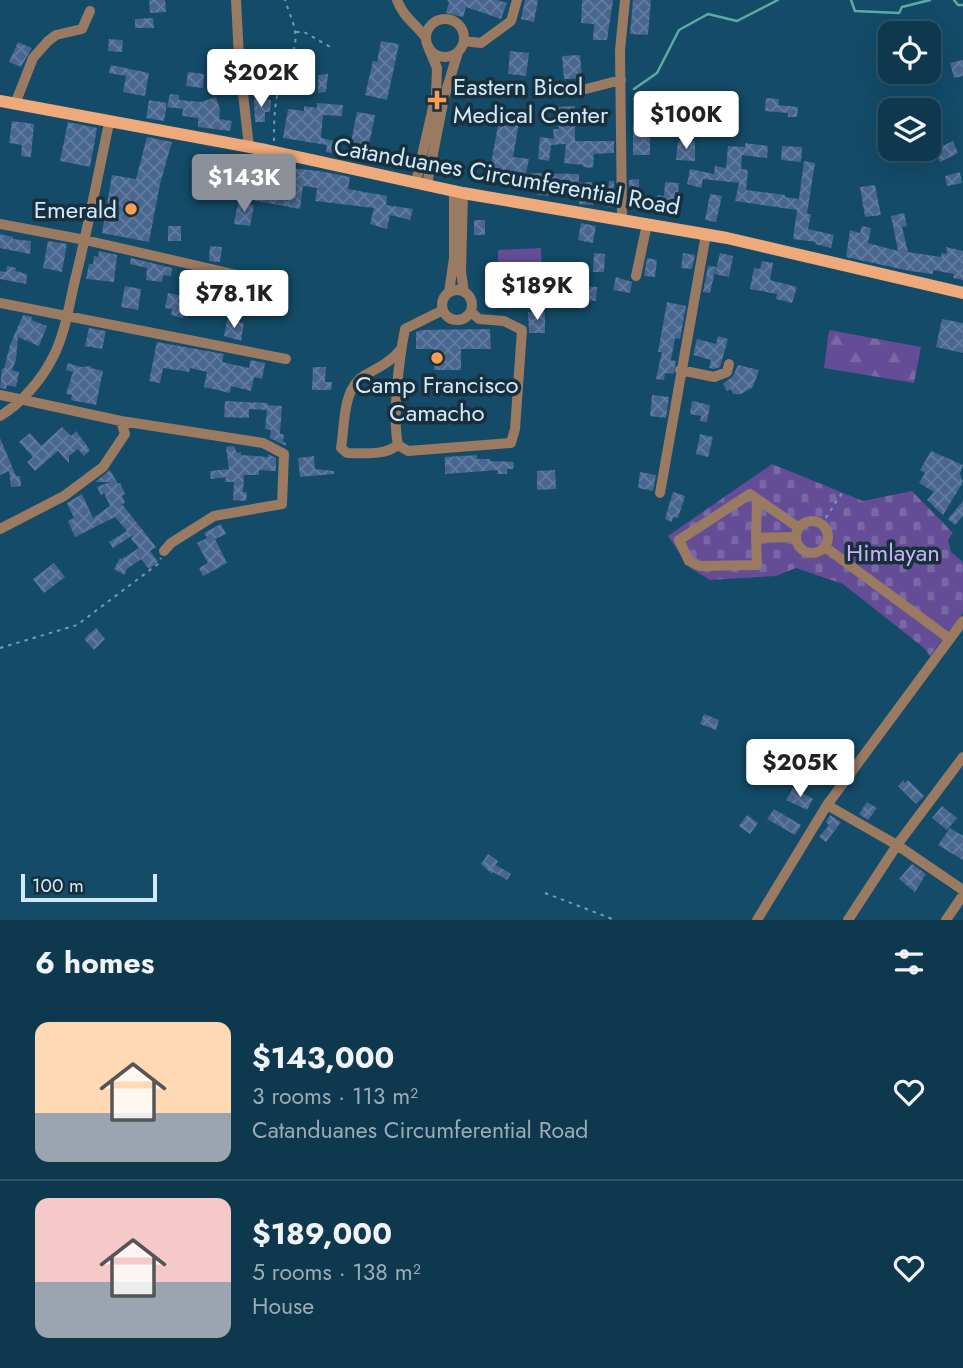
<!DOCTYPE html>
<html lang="en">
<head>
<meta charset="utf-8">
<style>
  body { margin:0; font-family:Jost,sans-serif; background:#173f55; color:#f1f3f6; height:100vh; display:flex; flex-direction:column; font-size:26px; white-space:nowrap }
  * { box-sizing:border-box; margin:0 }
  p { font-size:23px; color:#9bacb6 }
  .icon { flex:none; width:38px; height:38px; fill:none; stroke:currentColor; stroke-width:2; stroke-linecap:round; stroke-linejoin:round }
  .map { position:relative; height:920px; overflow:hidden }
  .side { display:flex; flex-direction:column; background:#0e384e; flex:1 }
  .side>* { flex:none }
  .fabs { position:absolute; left:878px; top:21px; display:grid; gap:14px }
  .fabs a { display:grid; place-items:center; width:63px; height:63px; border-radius:14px; background:#0e384e; box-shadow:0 7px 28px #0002,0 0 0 2px #2e5266; font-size:35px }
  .scale { position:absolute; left:21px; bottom:18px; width:136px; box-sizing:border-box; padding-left:7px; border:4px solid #d0ebfd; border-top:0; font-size:19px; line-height:24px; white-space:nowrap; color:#d0ebfd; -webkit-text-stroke:5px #192f3c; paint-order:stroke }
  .price { position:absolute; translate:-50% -60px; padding:0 16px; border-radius:7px; background:#fff; color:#222; font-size:23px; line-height:46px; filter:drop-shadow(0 2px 4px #0008) }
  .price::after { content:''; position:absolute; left:50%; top:42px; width:21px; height:16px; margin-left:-10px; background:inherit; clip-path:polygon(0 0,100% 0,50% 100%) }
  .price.active { background:#8c9099; color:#fff }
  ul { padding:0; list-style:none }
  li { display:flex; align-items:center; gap:21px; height:175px; padding:0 35px }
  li+li { border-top:2px solid #2e5266 }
  li span { display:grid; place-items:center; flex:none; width:196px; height:140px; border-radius:14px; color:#555 }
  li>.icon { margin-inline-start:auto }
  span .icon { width:84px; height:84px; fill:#fffc; stroke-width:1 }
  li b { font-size:30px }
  h2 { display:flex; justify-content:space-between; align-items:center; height:84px; padding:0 35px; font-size:30px }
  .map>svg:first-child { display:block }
  .forest { fill:url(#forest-firs) }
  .cemetery { fill:url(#cemetery-stones) }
  .garden { fill:#644d96 }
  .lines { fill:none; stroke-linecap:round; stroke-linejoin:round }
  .stream { stroke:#5daba3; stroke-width:2.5 }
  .building { fill:url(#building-cross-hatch) }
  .path { stroke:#729cb3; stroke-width:2; stroke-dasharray:3.5 5; stroke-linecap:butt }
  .minor { stroke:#9b7a62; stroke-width:10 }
  .major { stroke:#eeaa7a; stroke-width:12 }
  .poi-dot { fill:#fc9d53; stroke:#192f3c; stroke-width:2.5 }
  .labels { text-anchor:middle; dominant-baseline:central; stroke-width:7; stroke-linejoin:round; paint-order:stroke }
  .poi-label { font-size:24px; fill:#d0ebfd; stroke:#192f3c; text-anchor:start }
  .street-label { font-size:24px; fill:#d0ebfd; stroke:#192f3c }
  .park-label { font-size:24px; fill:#c6b5f5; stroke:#192f3c }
</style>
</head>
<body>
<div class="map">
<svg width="963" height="920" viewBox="0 0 963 920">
  <defs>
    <pattern id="forest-firs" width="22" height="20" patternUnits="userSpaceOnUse" patternTransform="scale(1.75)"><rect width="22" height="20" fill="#644d96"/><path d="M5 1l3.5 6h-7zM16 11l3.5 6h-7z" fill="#7967a6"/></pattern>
    <pattern id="cemetery-stones" width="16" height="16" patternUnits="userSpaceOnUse" patternTransform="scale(1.75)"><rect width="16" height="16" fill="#644d96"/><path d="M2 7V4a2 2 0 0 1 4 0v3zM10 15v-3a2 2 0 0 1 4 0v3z" fill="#7967a6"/></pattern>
    <pattern id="building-cross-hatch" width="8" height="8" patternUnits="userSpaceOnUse" patternTransform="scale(1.75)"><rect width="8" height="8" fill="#48668f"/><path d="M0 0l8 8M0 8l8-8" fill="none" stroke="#617ca0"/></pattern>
  </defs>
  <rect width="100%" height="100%" fill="#134b68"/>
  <path class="forest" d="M829,330L921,347L914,383L824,368Z"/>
  <path class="cemetery" d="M772,464L863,501L912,491L953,533L948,540L951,552L963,562V613L930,656L924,648L843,584L796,568L776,576L710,580L690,568L668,536Z"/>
  <path class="garden" d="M541,248L542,272L498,273V250Z"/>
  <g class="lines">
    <path class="stream" d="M851,0L855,11L899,13L902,7L930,0
      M954,0L958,5H963
      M634,89L657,73L679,30L708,14L737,21L778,0"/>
  </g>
  <path class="building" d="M149,0H165L166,12L150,13Z
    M447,0H497L507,3L501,19L466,7L463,17L446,13L449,2Z
    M525,0H538L534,22L521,19Z
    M582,0H613L607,40H593L594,24L581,23Z
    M633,0H651L648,35L630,34Z
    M153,18L154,28H135V19Z
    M109,39L123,40L122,52L108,51Z
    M381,41L399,44L387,100L365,95L373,61L377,62Z
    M18,42L32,48L21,67L9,62Z
    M510,51L529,53L526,76L508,74Z
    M580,55L582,78L564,79L562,56Z
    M963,60V76L954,78L950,63Z
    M111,65L149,73L145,96L123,92L126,76L109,73Z
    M188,72L204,74L203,88L186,86Z
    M328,74L326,92L318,93V75Z
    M170,94L179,95V100L201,102L216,97L220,110L219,119L232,121L230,131L198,127V118L182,116L183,109L167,107Z
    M766,98L779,99L778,105L798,107L797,117H788V113L765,111Z
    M254,99L271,100L270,112H265V122H255Z
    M645,99L658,100L655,120H659V136H650V155H633V126H635V119L642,120Z
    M149,100L167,103L164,121L146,118Z
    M317,103L343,105L342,116L323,115L321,138L339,142L338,154L326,152L327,145L283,138L288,109L304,111V106L317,108Z
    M575,106V141H614V153L594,154L593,168L583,167V165L564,163L566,144L551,145L549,161L538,159L540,137L554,139L553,129H559L557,107Z
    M357,112L375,115L369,145L351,142Z
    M499,120L519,123L513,157L529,159L526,173L579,174V183L592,182L593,205L579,204L580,197L537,195V189L516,186L517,179L489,175Z
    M12,121L34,124L31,157L21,156L22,145L9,143Z
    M68,122L97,128L90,167L60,161Z
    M147,137L172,142L160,184L149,242L102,233L112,175L136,179Z
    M678,141H695V161L676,160Z
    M953,141L958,153L940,162L934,150Z
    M745,143L768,146L767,158L742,155L741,169L748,170L746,190L785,195V197L799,199L804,161L815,163L807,214H811L808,229L834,235L831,248L815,244L816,242L793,239L797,210L735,201L739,183L703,179L701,188L687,184L690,169L714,174L715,166L726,168L728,146L745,147Z
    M782,146L802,147L801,162L781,160Z
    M231,157L264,163L265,159L291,164L290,168L319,171L350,177L348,189L387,196L386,205L413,209L410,220L390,215L387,229L370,224L374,208L315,201L317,188L303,186L300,209L252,200L255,184L227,179Z
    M960,172L962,183L947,186L945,176Z
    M639,179V195L657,198L658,195L664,196L665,182L679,183L678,193L675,192V214L629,209V180Z
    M609,181H614V207H607Z
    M875,185L881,215L865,217L860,187Z
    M710,194L722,196L716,222L705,220Z
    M238,202L254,205L250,226L234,224Z
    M904,213L907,226L902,227L908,252L941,257L942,253L947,254L946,247L963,251V280L953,278L954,274L933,270V274L910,271L846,257L850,230L860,233L862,226L871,228L868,243L898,251L891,216Z
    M474,220H485V235H474Z
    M581,223L596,226L593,243L578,240Z
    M168,226H181V241H168Z
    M0,234L13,237V239L31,241L30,254L0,248Z
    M48,241L67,244L62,272L43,268Z
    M210,246L222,247L220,262L209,261Z
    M99,251L117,255L114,282L86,279L89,264H93L94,256L98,257Z
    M594,253L605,254L604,272H593Z
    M683,253L695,255L692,269L681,268Z
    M720,253L733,256L729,277L715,274Z
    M131,258L172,268L171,276L163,275L162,282L146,280L147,268L130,264Z
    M647,258L657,260L655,277L644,276Z
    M762,261L773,263L770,280L797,287L792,303L776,299L777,294L750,289L754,268L760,269Z
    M7,266L16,268L15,271L27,274L26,284L0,279V271L6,272Z
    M708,266L716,267L710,293L703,292Z
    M616,277L632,282L630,293L613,290Z
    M125,286L141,289L138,310L121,307Z
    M584,286L597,287L596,301L584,300Z
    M168,293L194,298L191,313L184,312L183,318L171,315L172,309L165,308Z
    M667,302L686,306L680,339L675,338L671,360L676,361L674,374L665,373L664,380L656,379L662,352H658Z
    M528,312H545V333H529Z
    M23,315L32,317L31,320L47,326L39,346L18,337L16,360L12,370L19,372L16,387L7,385L6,389L0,388L2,368L4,369L10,345Z
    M942,319L963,323V353L936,347Z
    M227,320L244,323L241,341L224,336Z
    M89,328L106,331L102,349L85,346Z
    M490,329L491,349H461V370H434V349H416V332L421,330Z
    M718,336L728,339L720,367L714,369L709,368L711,360L693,355L697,339L716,344Z
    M157,342L224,354L222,362L249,368L251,360L265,363L262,379L254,377L251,391L231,386L230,393L204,387L207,372L190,368L189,372L163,368L160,383L149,381Z
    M68,363L81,367L91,366V368L103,371L96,405L71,400L72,395L66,394L73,372L66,370Z
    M738,365L759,370L753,387L741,394H733L731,389L727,391L723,384L733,376Z
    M313,367H326L325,382H332L331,390H312Z
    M652,395L669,397L666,418L650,416Z
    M225,401L268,403L267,405L282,406L280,434H284L283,442L286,443V446L270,438L271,430L265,429L267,410L249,409V418L224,417Z
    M692,401L710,405L707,422L700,421L701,416L690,414Z
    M62,427L71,436L76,431L90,450L84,456L78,449L69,456V463L58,451L35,471L27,462L33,457L19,442L30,433L41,446Z
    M700,434L713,437L708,457L696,454Z
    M0,438L16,476H20L21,486L11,487L9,471L0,475Z
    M234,446L237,453L241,452V455L268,457V454L276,458V471L259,470V475H244L243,492H247L246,501L233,500L234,482H225L226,477L211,479L210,471L229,469L226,447Z
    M931,451L963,465L960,473L963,482L943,515L927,500L934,492L919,483L925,473L920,470Z
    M477,455V459H490V461L514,462L513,469H507V474H497L498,470L445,474V457Z
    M314,456L315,469L334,471V474L300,477L298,458Z
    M110,470L118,484L120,483L125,494L122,496L125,503L122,504L156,547L150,551L158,562L149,569L141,559L127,569L124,575L114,569L120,558L122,559L139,548L131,539L133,535L113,548L109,542L127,531L115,517L75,537L68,521L74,518L67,503L82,494L93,518L110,506L104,493L101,495L97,487L110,482H95Z
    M555,470L556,489L537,490V471Z
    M640,472L656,475L653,491L638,488Z
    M673,492L685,496L678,518L673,517L672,522L665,519Z
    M963,501V516L955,525L948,519Z
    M221,524L226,534L215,539L227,563L203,576L199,568L208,563L197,543L207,538L204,533Z
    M54,563L65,577L44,593L33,579Z
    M96,628L105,639L94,650L84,639Z
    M704,714L719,720L716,730L700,724Z
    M903,780L905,783L908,780L924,796L916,804L898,786Z
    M793,788L813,799L807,810L786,800Z
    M867,802L877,808L868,820L859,814Z
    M942,806L957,818L947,830L932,818Z
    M774,809L801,825L795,835L767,819Z
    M747,815L758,823L750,834L739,826Z
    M830,815L841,822L826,842L819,837L829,825L826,822Z
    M950,828L963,836V860L938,845Z
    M488,854L498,861L496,865L511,874L507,880L493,872L492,874L481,864Z
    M912,864L926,874L915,892L899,879Z"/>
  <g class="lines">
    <path class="path" d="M296,32H304L332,48
      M274,141C274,122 274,103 280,85C285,68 298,52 295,32C294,22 288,10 285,0
      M821,525L842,493
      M0,648L77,625L158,564L161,558
      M545,893L615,920"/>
    <path class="minor" d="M236,0L239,58L249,147
      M397,0C403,17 416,24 426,38
      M426 38a19 19 0 1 1 38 0a19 19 0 1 1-38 0Z
      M464,41L481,43L511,21L517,0
      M570,93L621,80
      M15,104L33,58L48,41L56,35L82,29L90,11
      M416,182L436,94L437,68L429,49
      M427,184L444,98L458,52
      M463,193L461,272L464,292
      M622,220L620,50L625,0
      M0,224L85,240L246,277
      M636,276L647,224
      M442 305a15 15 0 1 1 30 0a15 15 0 1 1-30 0Z
      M449,292L454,258V190
      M0,303L286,359
      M443,310L405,329C399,359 392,417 398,445L408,451L511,443L515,429L522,330L504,321L479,319L471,312
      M680,370L714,377L727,372L729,364
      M0,395L121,421L263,443L284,454L282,504L214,516L171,543L164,551
      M0,416C22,403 42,379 53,357C65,334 69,305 75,280C88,228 98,175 109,123
      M398,445C384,456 364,453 347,453L341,448C345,425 342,388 365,375C378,368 391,362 401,349
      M660,493L706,234
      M796 537a16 16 0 1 1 32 0a16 16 0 1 1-32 0Z
      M0,529L64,496L103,467L125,434L121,421
      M796,537L756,538L757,565L700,566L689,561L679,540L750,494L799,528
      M756,538L757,499
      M825,547L950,639
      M827,805L897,845L963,890
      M757,920L827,805L963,621
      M848,920L897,845L963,757
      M946,920L963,895"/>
    <path class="major" d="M0,101L266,150L463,193L727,238L963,293"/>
  </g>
  <g class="poi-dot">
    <path d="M433.5 89.5h7v7h7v7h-7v7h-7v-7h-7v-7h7z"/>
    <circle cx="131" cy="209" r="7"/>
    <circle cx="437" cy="358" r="7"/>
  </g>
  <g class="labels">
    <g class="poi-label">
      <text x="453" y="86">Eastern Bicol<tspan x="453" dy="28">Medical Center</tspan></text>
      <text x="117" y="209" text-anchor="end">Emerald</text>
      <text x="437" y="384" text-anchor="middle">Camp Francisco<tspan x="437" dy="28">Camacho</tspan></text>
    </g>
    <g class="street-label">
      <text transform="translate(507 176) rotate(10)">Catanduanes Circumferential Road</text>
    </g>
    <g class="park-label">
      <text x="893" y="552">Himlayan</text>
    </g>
  </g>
</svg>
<div class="fabs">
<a><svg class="icon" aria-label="locate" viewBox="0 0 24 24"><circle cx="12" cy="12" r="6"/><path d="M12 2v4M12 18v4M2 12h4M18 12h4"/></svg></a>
<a><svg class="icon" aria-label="layers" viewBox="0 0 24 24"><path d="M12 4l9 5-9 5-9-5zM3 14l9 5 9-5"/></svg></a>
</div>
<div class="scale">100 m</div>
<b class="price" style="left:261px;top:109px">$202K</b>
<b class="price" style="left:686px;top:151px">$100K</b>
<b class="price active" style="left:244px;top:214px">$143K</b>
<b class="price" style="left:537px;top:322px">$189K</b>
<b class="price" style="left:234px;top:330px">$78.1K</b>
<b class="price" style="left:800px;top:799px">$205K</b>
</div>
<section class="side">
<h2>6 homes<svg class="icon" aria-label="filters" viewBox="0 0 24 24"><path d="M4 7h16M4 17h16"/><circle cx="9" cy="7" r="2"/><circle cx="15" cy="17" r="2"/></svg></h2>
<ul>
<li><span style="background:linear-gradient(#ffd9b3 65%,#9aa5b1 0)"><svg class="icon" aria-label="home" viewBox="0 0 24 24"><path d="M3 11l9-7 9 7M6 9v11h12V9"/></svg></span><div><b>$143,000</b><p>3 rooms · 113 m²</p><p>Catanduanes Circumferential Road</p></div><svg class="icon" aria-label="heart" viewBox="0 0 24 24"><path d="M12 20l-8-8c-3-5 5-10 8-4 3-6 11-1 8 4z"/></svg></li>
<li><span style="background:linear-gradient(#f6c9c9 60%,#9aa5b1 0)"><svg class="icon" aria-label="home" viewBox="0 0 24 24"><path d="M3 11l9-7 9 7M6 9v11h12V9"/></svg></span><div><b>$189,000</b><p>5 rooms · 138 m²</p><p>House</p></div><svg class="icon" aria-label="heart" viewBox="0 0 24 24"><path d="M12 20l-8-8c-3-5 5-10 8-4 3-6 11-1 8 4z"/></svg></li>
</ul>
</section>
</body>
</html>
